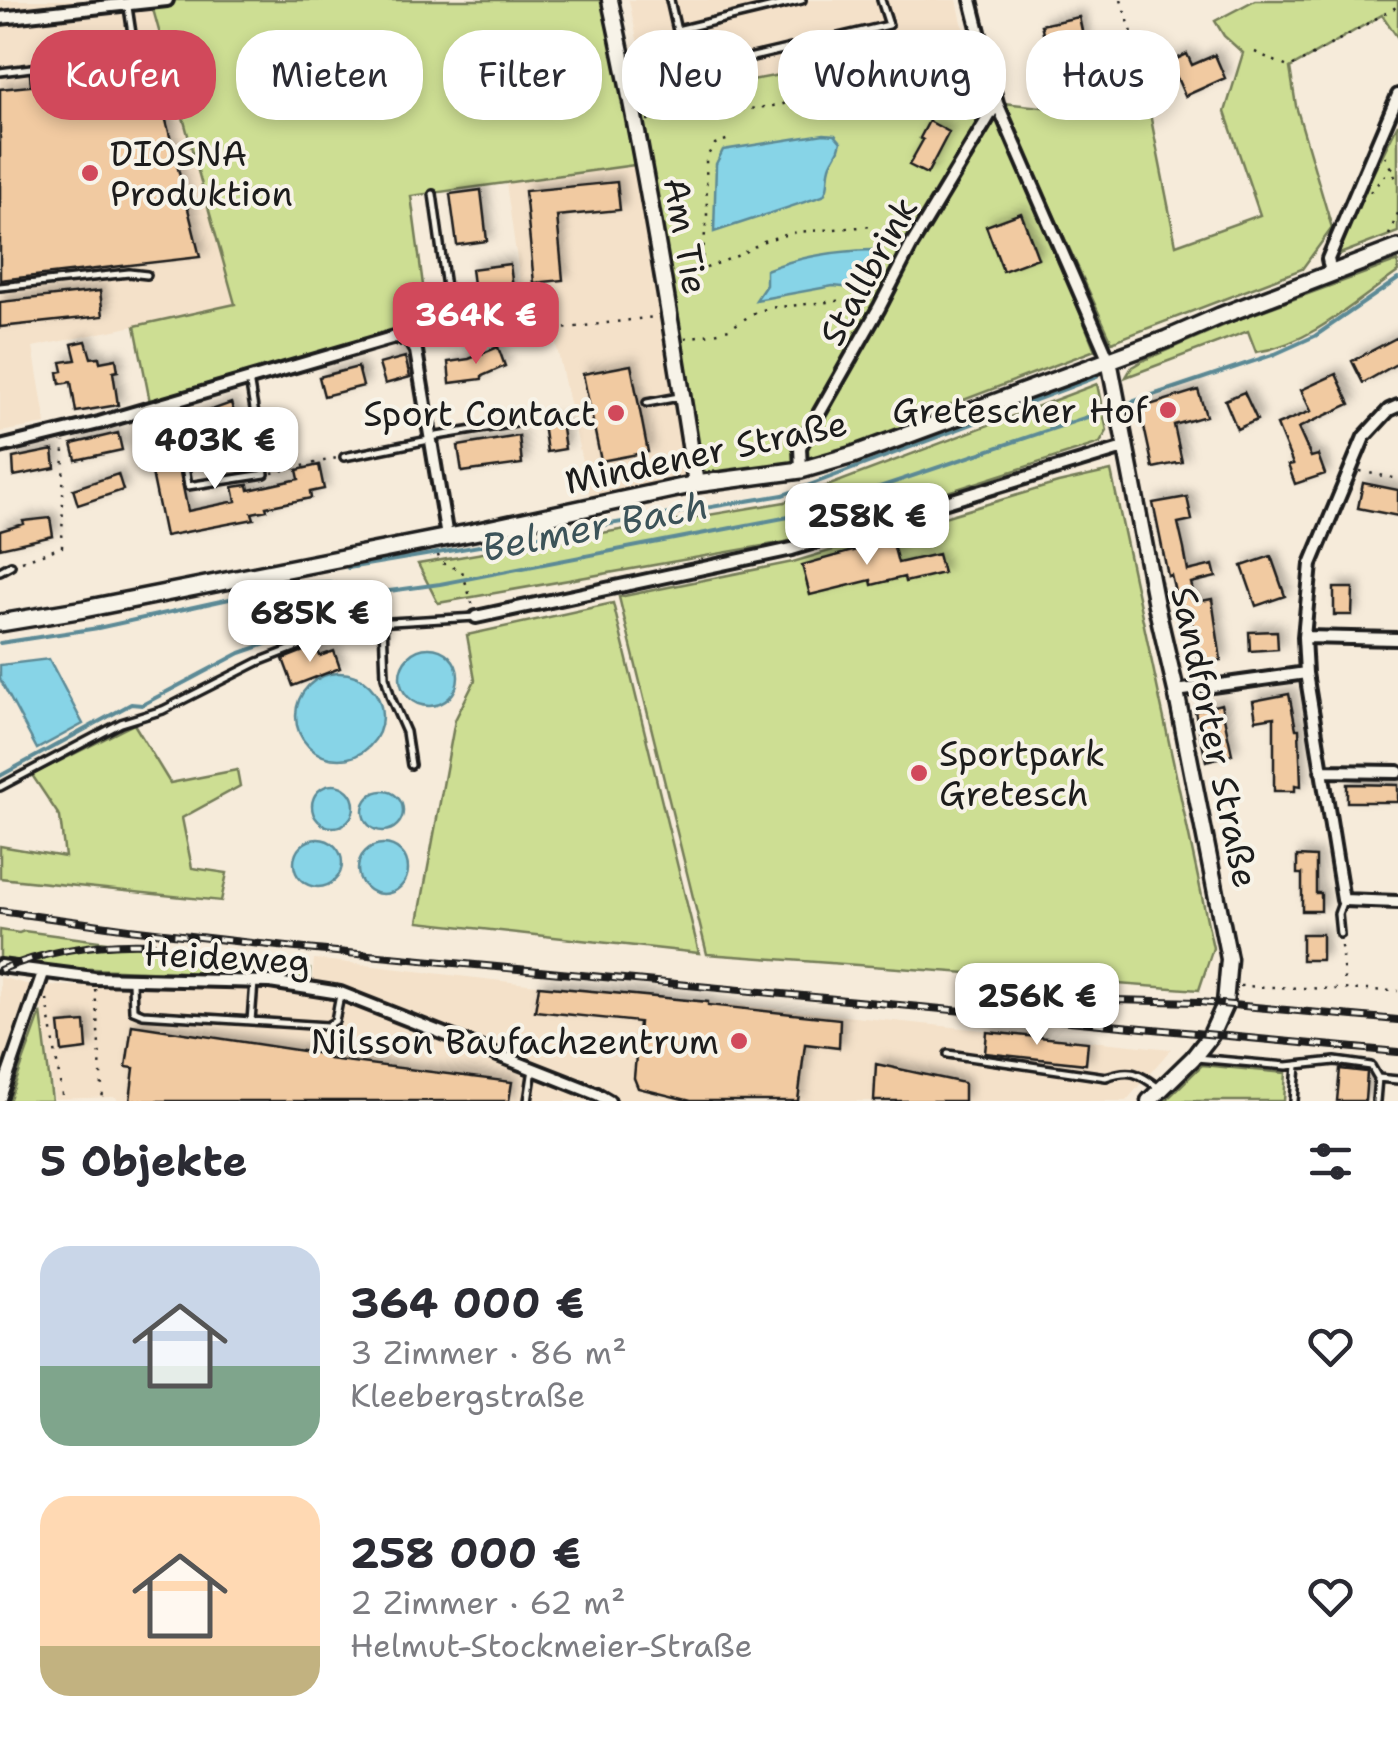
<!DOCTYPE html>
<html lang="de">
<head>
<meta charset="utf-8">
<style>
  body { margin:0; font-family:"Shantell Sans",sans-serif; background:#f2f2f3; color:#2b2b33; height:100vh; display:flex; flex-direction:column; font-size:38px; white-space:nowrap }
  * { box-sizing:border-box; margin:0 }
  p { font-size:32px; color:#7c7c81 }
  .icon { flex:none; width:55px; height:55px; fill:none; stroke:currentColor; stroke-width:2; stroke-linecap:round; stroke-linejoin:round }
  .map { position:relative; height:1101px; overflow:hidden }
  .panel { display:flex; flex-direction:column; background:#fff; flex:1 }
  .panel>* { flex:none }
  .hud { position:absolute; left:30px; top:30px; width:1340px; height:90px; display:flex; gap:20px }
  .price { position:absolute; translate:-50% -85px; padding:0 22px; border-radius:20px; background:#fff; color:#222; font-size:32px; line-height:65px; filter:drop-shadow(0 2px 5px #0008) }
  .price::after { content:''; position:absolute; left:50%; top:60px; width:30px; height:22px; margin-left:-15px; background:inherit; clip-path:polygon(0 0,100% 0,50% 100%) }
  .price.current { background:#d1495b; color:#fff }
  ul { padding:0; list-style:none }
  li { display:flex; align-items:center; gap:30px; height:250px; padding:0 40px }
  li span { display:grid; place-items:center; flex:none; width:280px; height:200px; border-radius:30px; color:#555 }
  li>.icon { margin-inline-start:auto }
  span .icon { width:120px; height:120px; fill:#fffc; stroke-width:1 }
  li b { font-size:42px }
  h2 { display:flex; justify-content:space-between; align-items:center; height:120px; padding:0 40px; font-size:42px }
  .chip { padding:0 35px; border-radius:40px; background:#fff; box-shadow:0 5px 15px #0003; font-size:35px; line-height:90px }
  .chip.current { background:#d1495b; color:#fff }
  .map>svg:first-child { display:block }
  .built { fill:#f4e1c9 }
  .green { fill:#cdde93; stroke:#747d58; stroke-width:2.5 }
  .water { fill:#87d4e7; stroke:#5c8a96; stroke-width:2.5 }
  .lines { fill:none; stroke-linecap:round; stroke-linejoin:round }
  .stream { stroke:#5c8a96; stroke-width:4 }
  .building { fill:#f1caa1; stroke:#1c1c1c; stroke-width:2.5; filter:url(#shadow) }
  .service-casing { stroke:#1c1c1c; stroke-width:12 }
  .minor-casing { stroke:#1c1c1c; stroke-width:18 }
  .tertiary-casing { stroke:#1c1c1c; stroke-width:21 }
  .secondary-casing { stroke:#1c1c1c; stroke-width:22 }
  .path { stroke:#1c1c1c; stroke-width:2.5; stroke-dasharray:2.5 8; stroke-linecap:butt }
  .service { stroke:#f7f3e8; stroke-width:5 }
  .minor { stroke:#f7f3e8; stroke-width:10 }
  .tertiary { stroke:#f7f3e8; stroke-width:14 }
  .secondary { stroke:#f7f3e8; stroke-width:15 }
  .rail-casing { stroke:#1c1c1c; stroke-width:8 }
  .rail { stroke:#f7f3e8; stroke-width:4; stroke-dasharray:11; stroke-linecap:butt }
  .poi-dot { fill:#d1495b; stroke:#f7f3e8; stroke-width:4 }
  .labels { text-anchor:middle; dominant-baseline:central; stroke-width:8; stroke-linejoin:round; paint-order:stroke }
  .poi-label { font-size:35px; fill:#1c1c1c; stroke:#f7f3e8; text-anchor:end }
  .street-label { font-size:35px; fill:#1c1c1c; stroke:#f7f3e8 }
  .water-label { font-size:38px; font-style:italic; fill:#3c5359; stroke:#f7f3e8 }
</style>
</head>
<body>
<div class="map">
<svg width="1398" height="1101" viewBox="0 0 1398 1101">
  <defs>
    <filter id="shadow"><feDropShadow dx="5.5" dy="-5.5" stdDeviation="5" flood-color="#0004"/></filter>
  </defs>
  <rect width="100%" height="100%" fill="#f6ebda"/>
  <filter id="ink" filterUnits="userSpaceOnUse"><feTurbulence type="fractalNoise" baseFrequency=".01" numOctaves="2"/><feDisplacementMap in="SourceGraphic" scale="20" xChannelSelector="R" yChannelSelector="G"/><feConvolveMatrix kernelMatrix="1 2 1 2 8 2 1 2 1" color-interpolation-filters="sRGB"/></filter>
  <g filter="url(#ink)">
    <path class="built" d="M0,0H151L235,305L33,347L46,424L0,432Z
      M629,0H957L966,41L649,98Z
      M643,164L696,484L592,506L553,330L526,323L506,183Z
      M314,959L528,984L1171,1049L1126,1101H118L116,1097L54,1099L42,1010L27,1003L0,1074V977L30,985L268,990L311,997Z"/>
    <path class="green" d="M166,0H610L632,102L981,38L997,103L1064,255L1058,258L1095,350L916,418L919,431L853,455L696,484L642,164L411,196L427,315L409,339L395,337L151,407L135,326L235,304L151,2Z
      M1255,0H1398V38L1382,15L1290,68L1296,106L1332,228L1302,269L1112,342L1003,103L1051,108L1128,53L1139,58L1176,245L1260,215L1225,112L1243,53L1224,36L1215,21Z
      M1398,124V232L1337,255L1335,249Z
      M1398,261V272C1355,302 1310,344 1256,352L1248,331L1126,377L1132,367L1142,361L1234,321Z
      M1097,384L1107,431L1100,443L848,524L785,542L438,603L418,564L785,502Z
      M1111,471L1213,948L1199,990L707,954L619,597L793,562L1058,483Z
      M613,603L699,953L418,922L455,720L475,680L467,635Z
      M134,724L170,783L237,770L240,786L182,818L192,868L227,873L221,901L0,878V846L65,857L60,817L32,775Z
      M0,930L19,933L24,931L310,969V980C211,968 110,975 11,962L0,959Z
      M41,1012L52,1101H9Z
      M1202,1065L1286,1073L1284,1101H1165Z"/>
    <path class="water" d="M824,134L835,135L841,142C839,153 835,155 831,164C826,176 831,186 823,196L714,232L716,164L723,150Z
      M872,250C875,264 874,278 863,289L833,286L756,300L766,285V270C801,256 834,251 872,250Z
      M400 677a29 29 0 1 1 58 0a29 29 0 1 1-58 0Z
      M49,659L83,724L37,749L0,679V665Z
      M296 716a43 43 0 1 1 86 0a43 43 0 1 1-86 0Z
      M312 806a21 21 0 1 1 42 0a21 21 0 1 1-42 0Z
      M363 811a20 20 0 1 1 40 0a20 20 0 1 1-40 0Z
      M294 863a24 24 0 1 1 48 0a24 24 0 1 1-48 0Z
      M358 869a25 25 0 1 1 50 0a25 25 0 1 1-50 0Z"/>
    <g class="lines">
      <path class="stream" d="M1123,405L1275,354L1315,336L1398,279
        M348,568L783,495L1097,377
        M0,643L98,628L302,583L330,582L360,591L382,592L440,584L794,516L1114,408
        M0,776L131,704L142,705L240,653L300,632"/>
    </g>
    <path class="building" d="M1079,17L1087,54L1050,62L1041,25Z
      M1187,54L1192,65L1215,55L1225,78L1185,96L1170,62Z
      M77,70L79,80L154,72L200,257L0,280V89L31,86L30,75Z
      M929,121L949,132L927,174L909,165L923,140L920,138Z
      M617,182L620,210L557,216L563,280L534,283L525,191Z
      M481,190L487,241L457,245L450,194Z
      M1021,213L1038,258L1003,271L986,226Z
      M510,264L515,305L466,312L463,294L474,292L471,269Z
      M100,291L103,316L0,327V302Z
      M1398,337V363L1363,383L1352,361Z
      M86,341L91,358L99,357L100,362L116,359L118,371L113,372L118,405L76,412L71,382L60,384L58,372L63,371L61,362L76,360L72,344Z
      M498,347L505,366L482,376V379L450,383L448,362L469,359Z
      M405,357L410,377L385,384L379,364Z
      M631,365L648,452L601,461L583,374Z
      M358,367L363,386L324,396L319,377Z
      M1336,374L1350,404L1298,428L1311,457L1318,455L1325,474L1295,484L1288,465L1293,464L1277,425L1311,411L1301,390Z
      M1198,390L1206,416L1174,425L1182,462L1153,468L1140,408Z
      M1244,392L1257,420L1237,429L1225,400Z
      M231,403L240,430L205,443L195,416Z
      M561,422L565,449L547,452L543,424Z
      M171,429L188,511L236,501L233,487L248,485L249,490L299,479L297,470L319,465L324,489L310,492L311,498L266,507L267,510L252,513L254,519L165,536L144,434Z
      M118,433L122,450L76,460L72,444Z
      M519,436L522,464L462,472L458,446Z
      M53,450L55,468L14,476L13,458Z
      M118,474L123,490L78,505L73,489Z
      M1363,483L1398,490V516L1358,508Z
      M1187,497L1192,520L1178,523L1184,549L1188,571L1213,565L1216,577L1191,583L1196,602L1212,599L1221,660L1198,663L1192,623L1182,625L1178,595L1176,596L1171,575L1168,576L1153,503Z
      M50,518L53,536L0,548V531L24,524L23,521Z
      M892,540L898,563L938,554L943,573L905,582L904,577L872,585L871,580L810,595L802,565Z
      M1271,556L1285,596L1256,606L1242,566Z
      M1334,588H1353L1352,615H1334Z
      M1277,631L1278,649L1250,651L1249,632Z
      M316,646L320,656L334,651L340,668L293,686L283,659Z
      M1289,694L1296,729H1299L1301,786L1295,785V791H1274V717L1256,720L1253,701Z
      M1221,704L1232,754L1206,761L1195,711Z
      M1347,784L1398,785V802H1347Z
      M1297,856L1316,857V893H1321V911H1302V874H1297Z
      M1302,934H1322V960H1302Z
      M539,986L708,1002V1005L840,1019L839,1048L805,1044L798,1101H691L638,1088L634,1078L639,1022L535,1011Z
      M85,1022L87,1049L62,1052L59,1024Z
      M132,1025L329,1055L328,1059L512,1082L509,1101H130L134,1068L126,1067Z
      M987,1032L1088,1042L1086,1064L985,1053Z
      M876,1064L964,1083V1101H874Z
      M1340,1069L1367,1072L1365,1101H1337Z"/>
    <g class="lines">
      <defs>
        <path id="service" d="M670,0L685,66
          M677,30L802,0
          M0,72L125,56L134,47L128,7
          M630,78L685,66L727,63L889,25L881,0
          M0,287L129,273L147,275
          M410,337L427,315L444,313L449,309L433,194
          M175,403L188,486L265,474L249,379
          M647,403L679,397
          M431,437L516,423
          M344,457L429,440
          M0,571L11,565
          M383,623L385,677L391,698L406,732L411,765
          M0,787L121,723L163,710L258,662L357,624L476,617
          M1340,934L1338,914L1342,903
          M132,982L133,1010L143,1014L327,1026L335,1021L340,995
          M251,1021L254,982
          M948,1054L1106,1077C1131,1068 1138,1073 1159,1088
          M1196,1058L1287,1066L1335,1061L1371,1066L1378,1078L1376,1101
          M1378,1078L1398,1080
          M528,1101L533,1069
          M1294,1101L1297,1066"/>
        <path id="minor" d="M971,0L997,103L1109,360
          M0,18L167,0
          M1331,273L1328,259L1398,95
          M1398,406L1389,410L1364,437L1311,564L1304,637L1306,673L1343,900L1398,902
          M0,447L99,423L395,337L409,339L416,351L447,537
          M801,470L800,447L879,308L912,244L997,103
          M476,617L792,549L1127,447
          M1304,637L1398,639
          M1176,691L1306,673
          M1321,771L1398,772
          M0,966L94,978L270,982L340,993L597,1094L609,1101
          M0,1098L43,973"/>
        <path id="tertiary" d="M610,0C645,160 671,322 696,484
          M1109,360L1156,605L1176,691L1229,959L1225,1004L1211,1035L1193,1058L1149,1101"/>
        <path id="secondary" d="M0,623L84,609L474,532L696,484L801,470L853,455L1167,339L1220,316L1398,248"/>
      </defs>
      <use href="#service" class="service-casing"/>
      <use href="#minor" class="minor-casing"/>
      <use href="#tertiary" class="tertiary-casing"/>
      <use href="#secondary" class="secondary-casing"/>
      <path class="path" d="M1121,0L1137,47
        M1255,52L1290,68L1398,6
        M647,120L672,119L780,105L868,77H900L931,83
        M1385,156L1398,183
        M1370,192L1398,161
        M1389,235L1398,213
        M701,268L707,216L706,158L715,144L729,139
        M675,273L701,270L739,255L766,240L797,232L873,226
        M420,338L526,323L553,330L654,317
        M685,338L711,334L729,329L754,313L769,308L846,300
        M1360,471L1398,479
        M272,473L337,458
        M438,555L440,562L462,571L473,606
        M22,561L62,547L64,442
        M1341,946L1345,987
        M1240,986L1398,991
        M95,989L103,1101
        M47,999L63,1101"/>
      <use href="#service" class="service"/>
      <use href="#minor" class="minor"/>
      <use href="#tertiary" class="tertiary"/>
      <use href="#secondary" class="secondary"/>
      <defs>
        <path id="rail" d="M0,911L129,929L305,949L1398,1052
          M0,970C48,950 100,942 152,944
          M1070,999L1199,1002L1398,1020"/>
      </defs>
      <use href="#rail" class="rail-casing"/>
      <use href="#rail" class="rail"/>
    </g>
  </g>
  <g class="poi-dot">
    <circle cx="90" cy="173" r="10"/>
    <circle cx="1168" cy="410" r="10"/>
    <circle cx="616" cy="413" r="10"/>
    <circle cx="919" cy="773" r="10"/>
    <circle cx="739" cy="1041" r="10"/>
  </g>
  <g class="labels">
    <g class="poi-label">
      <text x="110" y="153" text-anchor="start">DIOSNA<tspan x="110" dy="40">Produktion</tspan></text>
      <text x="1148" y="410">Gretescher Hof</text>
      <text x="596" y="413">Sport Contact</text>
      <text x="939" y="753" text-anchor="start">Sportpark<tspan x="939" dy="40">Gretesch</tspan></text>
      <text x="719" y="1041">Nilsson Baufachzentrum</text>
    </g>
    <g class="street-label">
      <text transform="translate(686 236) rotate(80)">Am Tie</text>
      <text transform="translate(868 271) rotate(-61)">Stallbrink</text>
      <text transform="translate(706 452) rotate(-12)">Mindener Straße</text>
      <text transform="translate(1215 737) rotate(78)">Sandforter Straße</text>
      <text transform="translate(227 957) rotate(3)">Heideweg</text>
    </g>
    <g class="water-label">
      <text transform="translate(595 526) rotate(-11)">Belmer Bach</text>
    </g>
  </g>
</svg>
<b class="price current" style="left:476px;top:367px">364K €</b>
<b class="price" style="left:215px;top:492px">403K €</b>
<b class="price" style="left:867px;top:568px">258K €</b>
<b class="price" style="left:310px;top:665px">685K €</b>
<b class="price" style="left:1037px;top:1048px">256K €</b>
<div class="hud">
<a class="chip current">Kaufen</a>
<a class="chip">Mieten</a>
<a class="chip">Filter</a>
<a class="chip">Neu</a>
<a class="chip">Wohnung</a>
<a class="chip">Haus</a>
</div>
</div>
<section class="panel">
<h2>5 Objekte<svg class="icon" aria-label="filters" viewBox="0 0 24 24"><path d="M4 7h16M4 17h16"/><circle cx="9" cy="7" r="2"/><circle cx="15" cy="17" r="2"/></svg></h2>
<ul>
<li><span style="background:linear-gradient(#c9d6e8 60%,#7fa58c 0)"><svg class="icon" aria-label="home" viewBox="0 0 24 24"><path d="M3 11l9-7 9 7M6 9v11h12V9"/></svg></span><div><b>364 000 €</b><p>3 Zimmer · 86 m²</p><p>Kleebergstraße</p></div><svg class="icon" aria-label="heart" viewBox="0 0 24 24"><path d="M12 20l-8-8c-3-5 5-10 8-4 3-6 11-1 8 4z"/></svg></li>
<li><span style="background:linear-gradient(#ffd9b3 75%,#c2b280 0)"><svg class="icon" aria-label="home" viewBox="0 0 24 24"><path d="M3 11l9-7 9 7M6 9v11h12V9"/></svg></span><div><b>258 000 €</b><p>2 Zimmer · 62 m²</p><p>Helmut-Stockmeier-Straße</p></div><svg class="icon" aria-label="heart" viewBox="0 0 24 24"><path d="M12 20l-8-8c-3-5 5-10 8-4 3-6 11-1 8 4z"/></svg></li>
</ul>
</section>
</body>
</html>
